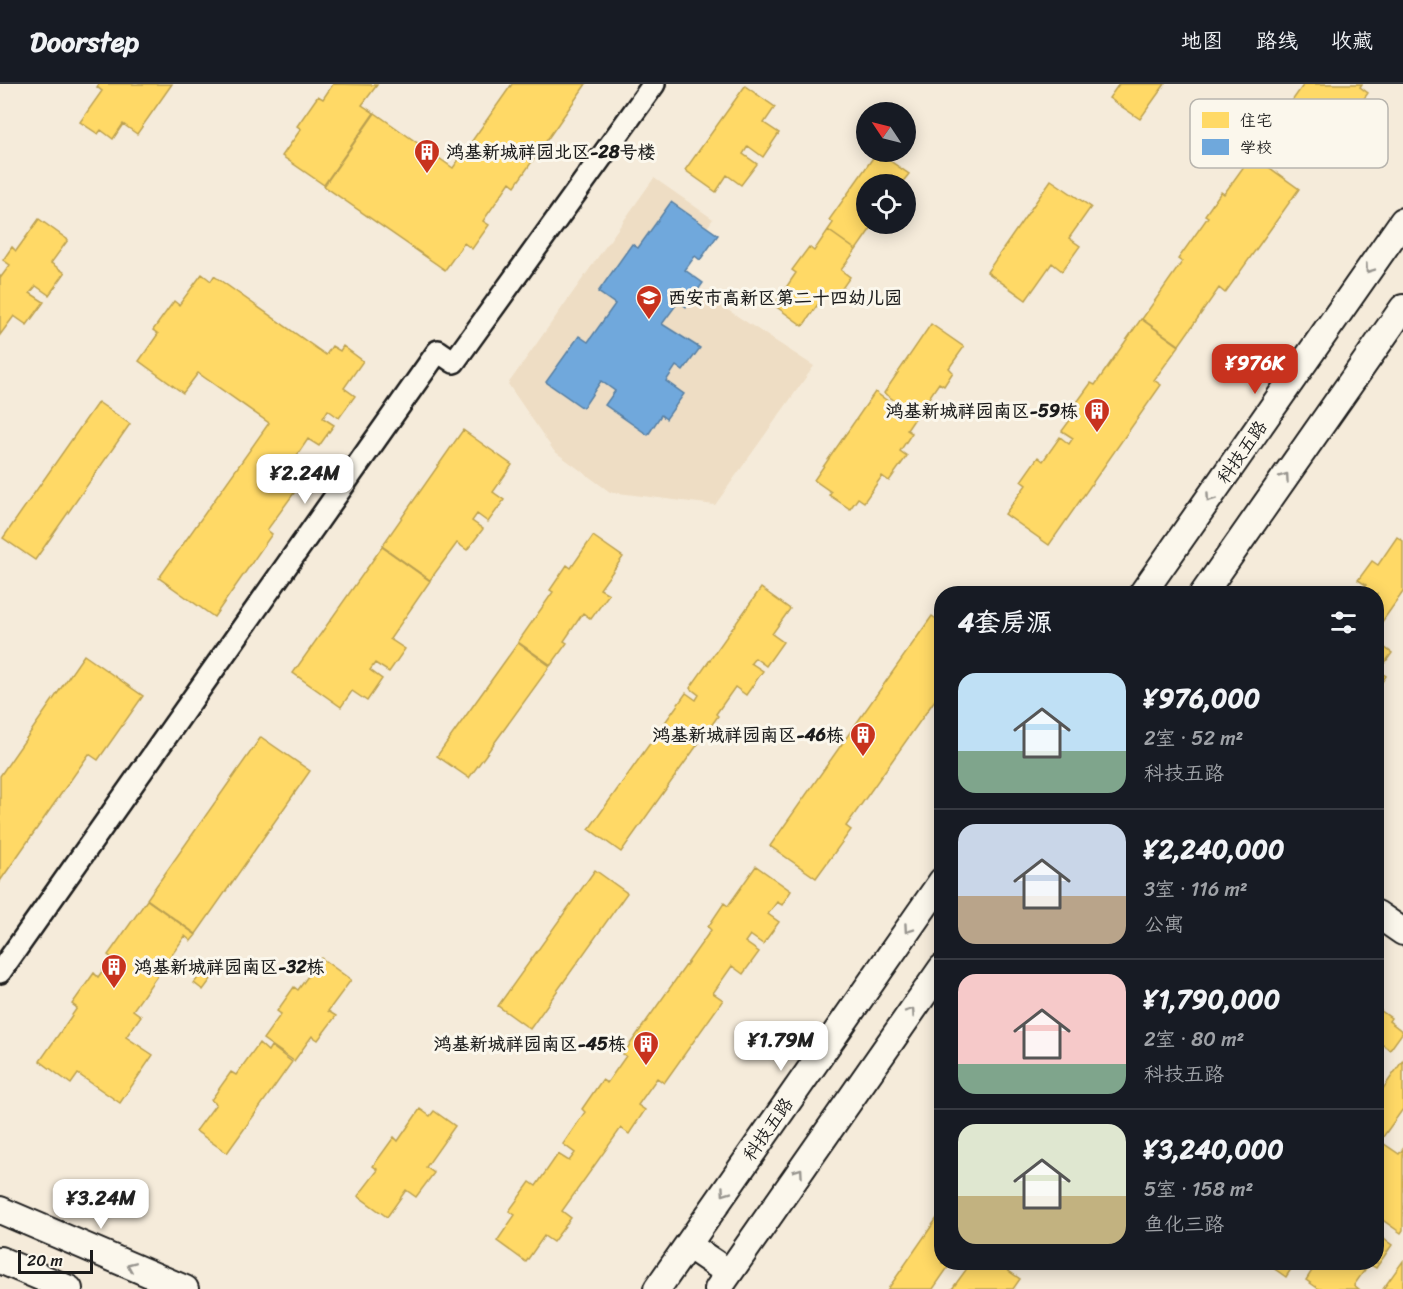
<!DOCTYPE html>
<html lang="zh">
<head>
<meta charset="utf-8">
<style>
  body { margin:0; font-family:Sriracha,"LXGW WenKai TC",sans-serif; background:#20242c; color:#f1f3f6; height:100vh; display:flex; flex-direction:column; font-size:22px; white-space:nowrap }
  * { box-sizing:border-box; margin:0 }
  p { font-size:20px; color:#9ea1a6 }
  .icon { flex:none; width:33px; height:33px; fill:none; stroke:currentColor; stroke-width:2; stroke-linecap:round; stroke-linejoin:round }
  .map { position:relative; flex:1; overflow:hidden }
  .details { position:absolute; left:934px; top:502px; width:450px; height:684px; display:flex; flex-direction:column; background:#171b24; border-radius:24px; box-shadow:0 3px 15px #0003 }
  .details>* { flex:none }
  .needle { width:39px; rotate:305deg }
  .fabs { position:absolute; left:856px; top:18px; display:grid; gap:12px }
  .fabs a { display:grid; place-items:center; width:60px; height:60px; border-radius:50%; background:#171b24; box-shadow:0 3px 15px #0003; font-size:30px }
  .scale { position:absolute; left:18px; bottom:15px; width:75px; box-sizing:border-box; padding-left:6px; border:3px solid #1c1c1c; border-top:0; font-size:16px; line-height:21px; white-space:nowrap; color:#1c1c1c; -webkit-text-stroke:4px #fbf7ec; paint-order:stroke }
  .price { position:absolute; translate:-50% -51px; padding:0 14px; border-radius:12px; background:#fff; color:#222; font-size:20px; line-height:39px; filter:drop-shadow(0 2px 3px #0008) }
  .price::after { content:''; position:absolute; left:50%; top:36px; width:18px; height:14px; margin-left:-9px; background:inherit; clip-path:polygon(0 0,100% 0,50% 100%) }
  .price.active { background:#c8321e; color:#fff }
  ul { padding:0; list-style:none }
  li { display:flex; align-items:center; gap:18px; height:150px; padding:0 24px }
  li+li { border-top:2px solid #363941 }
  li span { display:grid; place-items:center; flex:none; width:168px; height:120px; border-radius:18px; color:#555 }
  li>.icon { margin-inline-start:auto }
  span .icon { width:72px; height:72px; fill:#fffc; stroke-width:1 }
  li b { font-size:26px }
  h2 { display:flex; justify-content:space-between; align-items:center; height:72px; padding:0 24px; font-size:26px }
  header { display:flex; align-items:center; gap:36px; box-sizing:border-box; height:84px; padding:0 30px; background:#171b24; border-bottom:2px solid #363941 }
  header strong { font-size:28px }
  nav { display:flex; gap:33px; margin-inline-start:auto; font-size:21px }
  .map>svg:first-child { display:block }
  .built { fill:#eeddc4 }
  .homes { fill:#ffd966; stroke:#bba050; stroke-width:1.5 }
  .schools { fill:#6fa8dc; stroke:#567ea2; stroke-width:1.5 }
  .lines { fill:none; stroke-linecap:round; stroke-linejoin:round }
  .minor-casing { stroke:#1c1c1c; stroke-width:26 }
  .tertiary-casing { stroke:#1c1c1c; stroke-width:30 }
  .minor { stroke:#fbf7ec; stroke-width:21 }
  .tertiary { stroke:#fbf7ec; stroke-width:26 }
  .oneway { stroke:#97948e }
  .labels { text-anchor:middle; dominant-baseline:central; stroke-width:6; stroke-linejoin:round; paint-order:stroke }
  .poi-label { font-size:18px; font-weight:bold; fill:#1c1c1c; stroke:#fbf7ec; text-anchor:start }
  .street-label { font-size:18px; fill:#1c1c1c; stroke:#fbf7ec }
  .key { fill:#fbf7ec; stroke:#b8b5ae; stroke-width:1.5 }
  .key-label { font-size:16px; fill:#1c1c1c }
</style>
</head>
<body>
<header>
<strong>Doorstep</strong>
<nav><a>地图</a><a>路线</a><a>收藏</a></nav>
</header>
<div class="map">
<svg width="1403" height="1205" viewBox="0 0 1403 1205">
  <rect width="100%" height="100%" fill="#f5ebda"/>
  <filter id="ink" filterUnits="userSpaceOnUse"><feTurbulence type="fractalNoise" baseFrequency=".0167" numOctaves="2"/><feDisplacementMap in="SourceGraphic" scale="12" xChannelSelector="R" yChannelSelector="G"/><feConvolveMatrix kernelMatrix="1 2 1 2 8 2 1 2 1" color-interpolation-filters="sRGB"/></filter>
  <g filter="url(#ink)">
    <path class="built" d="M654,94L713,135L674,191L814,282L715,421L610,408L554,367L508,300Z"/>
    <path class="homes" d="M99,0H172L137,50L123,40L113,55L101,46L98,50L80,38L102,7L97,3Z
      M333,0L377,1L362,21L374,29L324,101L282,72L301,45L297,42L318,12L323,15Z
      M512,0H586L515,102L510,98L483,137L489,141L472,165L464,159L445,186L324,102L375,29L453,84Z
      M1119,0H1165L1140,35L1109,14Z
      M1304,0H1362L1360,3L1368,9L1322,74L1275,41Z
      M745,2L775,23L764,39L779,49L763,73L748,62L743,70L757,80L741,101L727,91L716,108L685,86Z
      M877,68L909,90L901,100H867V140H874L856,166L828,146L833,139L829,136Z
      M1252,71L1299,105L1225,209L1219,204L1179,261L1142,235L1182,178L1178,175L1208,133L1205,131L1221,108L1224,110Z
      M1051,96L1091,123L1069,154L1080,162L1062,187L1052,179L1026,216L987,188Z
      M39,135L68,156L51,179L65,189L49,211L36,202L30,209L44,218L27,241L14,232L0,251V192L1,193L10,181L3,176L12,163L16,167Z
      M828,146L856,166L841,186L850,193L834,216L825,210L803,242L774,221L796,189L792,186L809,163L814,167Z
      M202,190L211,197L214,192L326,271L332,262L340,267L343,262L363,277L344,304L355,312L339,334L328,326L323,334L334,341L319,362L308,355L289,383L305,394L267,446L272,450L214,533L159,494L269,339L198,289L183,309L139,277L158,250L153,246L174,217L179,221Z
      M1141,235L1179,262L1154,296L1161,301L1049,461L1005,430L1026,401L1021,397L1038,373L1043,377L1060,353L1069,360L1073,354L1062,347L1079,324L1075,321L1091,299L1095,301Z
      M931,240L964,263L949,284L953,288L944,302L939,299L907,346L912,349L900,367L907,372L889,397L882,392L864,418L858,414L850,425L829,411L831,408L814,396L875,308L892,320L895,317L884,309Z
      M98,318L130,340L35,476L3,454Z
      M463,346L512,381L493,408L504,416L488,438L477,430L472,437L483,445L467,466L457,459L430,496L382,462Z
      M593,452L623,473L600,505L609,510L591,535L583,529L564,557L567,559L551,581L518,558L553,508L550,506L567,481L571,484Z
      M1397,453L1403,457V508L1377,545V510H1360L1366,501L1358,496L1372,477L1378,481Z
      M382,463L430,497L390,555L405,565L389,588L375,579L370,586L382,595L367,617L352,607L341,623L293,589Z
      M761,504L790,525L772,550L783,558L766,582L755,574L751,579L763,587L746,611L735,603L716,630L718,632L621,768L589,745L686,609L696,616L699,611L690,604Z
      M932,532L942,539V606L846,742L851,746L816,794L770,762Z
      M1377,558L1392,569L1379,587L1386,592L1377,605Z
      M518,559L550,582L469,694L437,672Z
      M84,571L143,612L98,676L89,670L0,797V692Z
      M261,653L310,687L196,850L147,815Z
      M756,782L791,807L782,821L777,818L768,830L779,838L763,860L750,851L745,858L759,868L743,890L732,882L713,909L723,916L664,999L657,994L638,1021L645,1026L629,1050L621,1044L562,1127L571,1134L553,1158L544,1152L526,1178L497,1157L515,1131L509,1127L530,1098L536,1102L558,1070L569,1077L575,1069L563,1060L585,1028L582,1025L602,996L607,999L626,972L623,970L711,846L708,843L724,819L728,822Z
      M595,786L627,809L530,945L498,922Z
      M147,816L196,851L191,857L185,852L133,926L141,932L126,953L153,971L120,1019L78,990L71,1000L40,977L77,924L72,920L94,889L98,893L112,874L108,871Z
      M321,874L351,896L328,927L336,932L318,956L312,952L294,977L263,955L281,930L277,927L294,903L298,906Z
      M211,876L220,883L203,906L194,899Z
      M1377,924L1391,934L1389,937L1403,948L1390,966L1383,961L1377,969Z
      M259,959L268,967L271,962L292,978L227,1069L196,1047L216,1020L211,1016L231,988L236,991Z
      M1403,976V1025L1380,1057L1399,1070L1403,1065V1146L1401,1149L1377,1132V1013Z
      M420,1025L430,1032L434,1027L455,1042L426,1083L434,1089L416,1113L406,1106L387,1133L358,1112L378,1086L373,1082L394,1053L398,1057Z
      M942,1127V1179H951L933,1205H888Z
      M1377,1150L1392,1161L1376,1184L1369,1180L1354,1201L1359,1205H1319L1306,1196L1313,1185L1304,1179H1377Z
      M1403,1177V1205H1383Z
      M971,1179H997L1020,1195L1013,1205H952Z
      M1266,1179H1295L1286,1193Z"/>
    <path class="schools" d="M671,118L718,151L700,176L695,172L685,186L703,199L686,223L679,217L662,240L700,264L683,287L676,282L666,297L684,310L666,335L661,331L648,351L605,321L615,307L601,297L583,324L546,298L579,252L588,258L615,220L598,208L632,160L638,164Z"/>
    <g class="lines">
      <defs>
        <path id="minor" d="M0,888L438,267L454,278L654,0"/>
        <path id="tertiary" d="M1142,510L1403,137
          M1203,510L1403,224
          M1377,830L1403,848
          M0,1126L185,1205
          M688,1161L729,1189
          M0,1176L69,1205
          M657,1205L942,797
          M718,1205L942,884"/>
      </defs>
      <use href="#minor" class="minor-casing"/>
      <use href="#tertiary" class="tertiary-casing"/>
      <use href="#minor" class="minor"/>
      <use href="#tertiary" class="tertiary"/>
    </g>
    <defs><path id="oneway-chevron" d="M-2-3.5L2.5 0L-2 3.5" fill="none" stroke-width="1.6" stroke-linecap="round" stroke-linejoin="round" transform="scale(1.5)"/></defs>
    <g class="oneway">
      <use href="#oneway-chevron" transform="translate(1369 185) rotate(125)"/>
      <use href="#oneway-chevron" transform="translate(1285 393) rotate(-55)"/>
      <use href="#oneway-chevron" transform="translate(1210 414) rotate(125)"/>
      <use href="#oneway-chevron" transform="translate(908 845) rotate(125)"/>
      <use href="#oneway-chevron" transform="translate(911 928) rotate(-55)"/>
      <use href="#oneway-chevron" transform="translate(799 1088) rotate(-55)"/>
      <use href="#oneway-chevron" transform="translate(725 1108) rotate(125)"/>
      <use href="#oneway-chevron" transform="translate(131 1182) rotate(-157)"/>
    </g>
  </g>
  <defs>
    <symbol id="building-pin" viewBox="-11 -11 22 30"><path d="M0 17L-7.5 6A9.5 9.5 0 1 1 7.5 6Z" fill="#c8321e" stroke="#fbf7ec"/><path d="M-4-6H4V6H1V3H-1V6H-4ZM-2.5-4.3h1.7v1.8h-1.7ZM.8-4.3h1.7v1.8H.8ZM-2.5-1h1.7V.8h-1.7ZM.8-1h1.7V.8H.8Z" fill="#fff"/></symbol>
    <symbol id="school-pin" viewBox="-11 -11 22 30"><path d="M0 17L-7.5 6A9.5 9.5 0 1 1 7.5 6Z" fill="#c8321e" stroke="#fbf7ec"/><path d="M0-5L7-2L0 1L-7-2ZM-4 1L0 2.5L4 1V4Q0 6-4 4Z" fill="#fff"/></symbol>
  </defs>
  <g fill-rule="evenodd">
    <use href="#building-pin" x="412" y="53" width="30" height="40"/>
    <use href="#school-pin" x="634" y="199" width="30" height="40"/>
    <use href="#building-pin" x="1082" y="312" width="30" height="40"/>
    <use href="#building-pin" x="848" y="636" width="30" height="40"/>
    <use href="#building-pin" x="99" y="868" width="30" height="40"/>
    <use href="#building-pin" x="631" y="945" width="30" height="40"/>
  </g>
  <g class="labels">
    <g class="poi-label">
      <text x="446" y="68">鸿基新城祥园北区-28号楼</text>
      <text x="668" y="214">西安市高新区第二十四幼儿园</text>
      <text x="1078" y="327" text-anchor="end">鸿基新城祥园南区-59栋</text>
      <text x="844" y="651" text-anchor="end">鸿基新城祥园南区-46栋</text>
      <text x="134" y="883">鸿基新城祥园南区-32栋</text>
      <text x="626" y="960" text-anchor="end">鸿基新城祥园南区-45栋</text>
    </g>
    <g class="street-label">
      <text transform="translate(1242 368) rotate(-55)">科技五路</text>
      <text transform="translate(768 1045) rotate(-55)">科技五路</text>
    </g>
  </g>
  <rect x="1190" y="15" width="198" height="69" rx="9" class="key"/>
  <rect x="1202" y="28" width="27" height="16" fill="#ffd966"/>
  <rect x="1202" y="55" width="27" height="16" fill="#6fa8dc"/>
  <g class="key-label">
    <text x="1240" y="42">住宅</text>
    <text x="1240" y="69">学校</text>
  </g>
</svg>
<div class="fabs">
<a><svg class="needle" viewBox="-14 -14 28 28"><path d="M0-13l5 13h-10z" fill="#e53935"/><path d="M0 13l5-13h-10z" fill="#9ea1a6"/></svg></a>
<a><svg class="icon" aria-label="locate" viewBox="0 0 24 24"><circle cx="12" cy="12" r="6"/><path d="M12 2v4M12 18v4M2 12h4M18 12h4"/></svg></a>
</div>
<div class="scale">20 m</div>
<b class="price active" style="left:1255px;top:311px">¥976K</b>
<b class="price" style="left:305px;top:421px">¥2.24M</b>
<b class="price" style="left:781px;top:988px">¥1.79M</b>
<b class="price" style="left:101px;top:1146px">¥3.24M</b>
<section class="details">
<h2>4套房源<svg class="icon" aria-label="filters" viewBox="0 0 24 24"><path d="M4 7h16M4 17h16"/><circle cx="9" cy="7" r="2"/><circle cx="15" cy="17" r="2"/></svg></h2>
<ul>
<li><span style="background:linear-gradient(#bfe0f5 65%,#7fa58c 0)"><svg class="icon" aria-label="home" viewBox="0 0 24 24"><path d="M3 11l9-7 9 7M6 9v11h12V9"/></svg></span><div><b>¥976,000</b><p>2室 · 52 m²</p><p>科技五路</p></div></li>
<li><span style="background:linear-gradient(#c9d6e8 60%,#b9a48a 0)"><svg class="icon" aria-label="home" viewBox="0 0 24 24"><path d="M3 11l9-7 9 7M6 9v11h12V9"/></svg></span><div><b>¥2,240,000</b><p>3室 · 116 m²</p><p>公寓</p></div></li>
<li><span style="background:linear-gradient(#f6c9c9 75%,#7fa58c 0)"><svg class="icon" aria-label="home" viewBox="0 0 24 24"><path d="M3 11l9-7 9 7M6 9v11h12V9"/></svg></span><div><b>¥1,790,000</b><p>2室 · 80 m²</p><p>科技五路</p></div></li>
<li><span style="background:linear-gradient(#dfe7d0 60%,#c2b280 0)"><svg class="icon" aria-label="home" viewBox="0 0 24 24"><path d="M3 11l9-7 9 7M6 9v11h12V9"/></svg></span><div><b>¥3,240,000</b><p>5室 · 158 m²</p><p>鱼化三路</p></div></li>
</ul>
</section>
</div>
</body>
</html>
